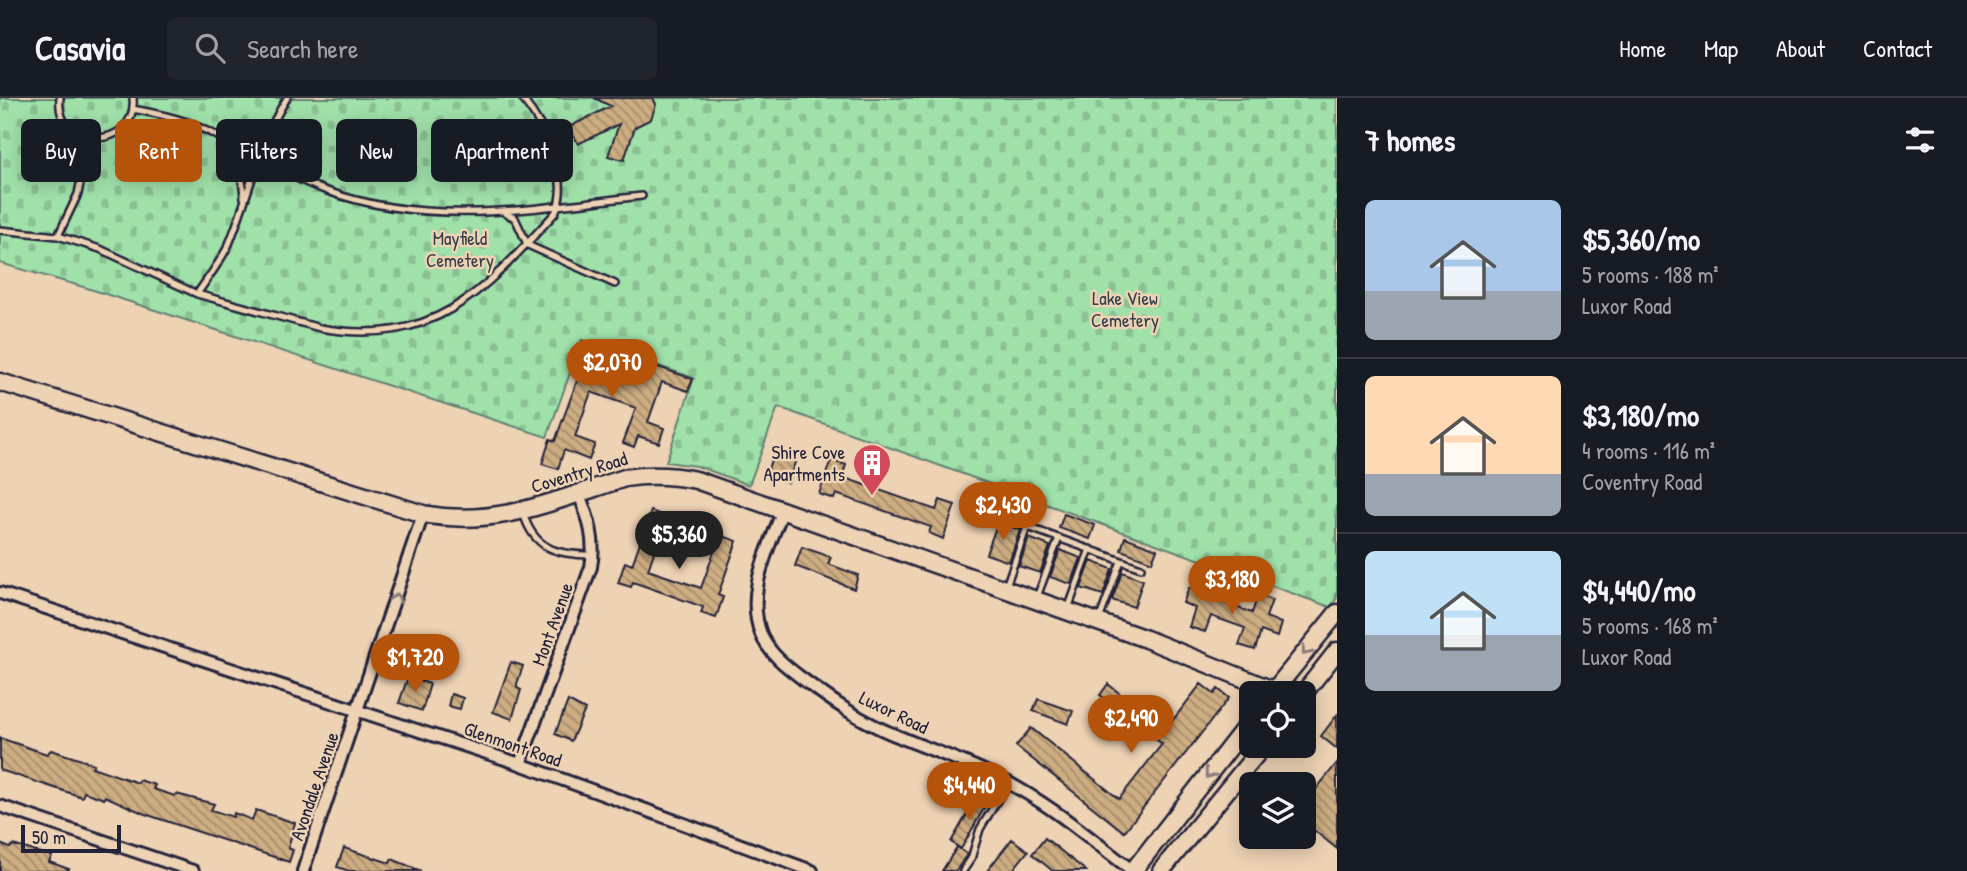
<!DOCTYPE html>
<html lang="en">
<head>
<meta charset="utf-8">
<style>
  body { margin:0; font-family:"Patrick Hand",sans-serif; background:#20242c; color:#f1f3f6; height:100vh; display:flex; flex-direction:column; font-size:26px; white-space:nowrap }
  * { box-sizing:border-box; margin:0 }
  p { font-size:23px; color:#9ea1a6 }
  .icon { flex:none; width:38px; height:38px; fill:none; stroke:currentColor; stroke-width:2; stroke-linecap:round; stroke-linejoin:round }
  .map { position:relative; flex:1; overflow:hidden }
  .side { display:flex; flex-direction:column; background:#171b24; width:630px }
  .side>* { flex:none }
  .top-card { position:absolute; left:21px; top:21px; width:665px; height:63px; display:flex; gap:14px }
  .tools { position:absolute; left:1239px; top:583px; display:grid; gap:14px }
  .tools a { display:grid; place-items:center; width:77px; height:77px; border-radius:10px; background:#171b24; box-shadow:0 4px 18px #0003; font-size:35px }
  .scale { position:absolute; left:21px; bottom:18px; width:100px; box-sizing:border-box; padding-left:7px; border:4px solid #22223b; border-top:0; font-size:19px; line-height:24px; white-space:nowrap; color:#22223b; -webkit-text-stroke:5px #edd2b4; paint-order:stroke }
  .price { position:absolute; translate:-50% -60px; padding:0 16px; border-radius:24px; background:#b45309; color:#fff; font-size:23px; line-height:46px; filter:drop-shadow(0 2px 4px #0008) }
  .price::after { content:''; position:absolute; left:50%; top:42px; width:21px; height:16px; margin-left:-10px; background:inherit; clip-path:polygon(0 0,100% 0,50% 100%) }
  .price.active { background:#222; color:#fff }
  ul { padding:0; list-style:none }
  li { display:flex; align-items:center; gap:21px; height:175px; padding:0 28px }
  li+li { border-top:2px solid #363941 }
  li span { display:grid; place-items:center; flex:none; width:196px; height:140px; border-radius:10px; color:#555 }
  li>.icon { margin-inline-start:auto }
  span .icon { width:84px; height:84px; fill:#fffc; stroke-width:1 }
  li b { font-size:30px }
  h2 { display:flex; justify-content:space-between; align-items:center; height:84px; padding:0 28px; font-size:30px }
  .tag { padding:0 24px; border-radius:10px; background:#171b24; box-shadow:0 4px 18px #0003; font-size:24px; line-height:63px }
  .tag.active { background:#b45309; color:#fff }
  header { display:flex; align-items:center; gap:42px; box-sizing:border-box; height:98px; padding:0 35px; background:#171b24; border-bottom:2px solid #363941 }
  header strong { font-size:33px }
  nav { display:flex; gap:38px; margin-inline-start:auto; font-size:24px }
  .search { width:490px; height:63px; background:#20242c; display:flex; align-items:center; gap:18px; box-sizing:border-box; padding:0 24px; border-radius:10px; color:#9ea1a6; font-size:26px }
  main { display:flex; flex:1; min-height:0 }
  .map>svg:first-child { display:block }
  .cemetery { fill:url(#cemetery-stones); stroke:#618272; stroke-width:2 }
  .building { fill:url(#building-back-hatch); stroke:#22223b; stroke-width:2 }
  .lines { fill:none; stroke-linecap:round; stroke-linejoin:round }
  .lane-casing { stroke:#22223b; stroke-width:10 }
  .street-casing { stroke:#22223b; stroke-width:16 }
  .secondary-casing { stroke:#22223b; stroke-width:21 }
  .lane { stroke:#edd2b4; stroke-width:5 }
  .street { stroke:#edd2b4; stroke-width:10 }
  .secondary { stroke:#edd2b4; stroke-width:16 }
  .oneway { stroke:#887a78 }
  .labels { text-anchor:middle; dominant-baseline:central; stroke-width:5; stroke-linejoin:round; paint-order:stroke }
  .park-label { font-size:19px; fill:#353f4c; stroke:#edd2b4 }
  .poi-label { font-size:19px; fill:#22223b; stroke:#edd2b4; text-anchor:end }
  .street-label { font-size:19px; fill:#22223b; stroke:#edd2b4 }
</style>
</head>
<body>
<header>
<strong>Casavia</strong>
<div class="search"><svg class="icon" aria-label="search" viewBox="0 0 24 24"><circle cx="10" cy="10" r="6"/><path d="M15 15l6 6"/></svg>Search here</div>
<nav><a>Home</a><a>Map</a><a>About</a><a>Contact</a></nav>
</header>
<main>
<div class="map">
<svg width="1337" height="773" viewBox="0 0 1337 773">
  <defs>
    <pattern id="cemetery-stones" width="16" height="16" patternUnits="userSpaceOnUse" patternTransform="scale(1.75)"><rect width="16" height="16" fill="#a0e1aa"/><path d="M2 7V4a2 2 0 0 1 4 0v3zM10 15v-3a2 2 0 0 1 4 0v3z" fill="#8ac193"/></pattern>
    <pattern id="building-back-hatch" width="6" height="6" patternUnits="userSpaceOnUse" patternTransform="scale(1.75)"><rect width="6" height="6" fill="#cdad81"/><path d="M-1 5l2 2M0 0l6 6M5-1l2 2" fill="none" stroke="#a68c6b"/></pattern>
  </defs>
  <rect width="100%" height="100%" fill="#edd2b4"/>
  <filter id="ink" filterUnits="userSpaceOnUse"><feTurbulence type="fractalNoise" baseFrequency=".0143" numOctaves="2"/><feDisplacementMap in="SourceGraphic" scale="14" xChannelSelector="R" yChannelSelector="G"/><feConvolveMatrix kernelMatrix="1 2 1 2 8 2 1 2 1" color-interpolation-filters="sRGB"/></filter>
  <g filter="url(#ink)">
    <path class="cemetery" d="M0,0H1337V500L1330,509L778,309L749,387L697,368L666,364L694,280L582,242L547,339L87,190L0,165Z"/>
    <path class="building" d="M594,0H653L656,6L651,21L635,29L624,62L608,58L619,26L578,46L569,29L611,8Z
      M583,243L693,281L688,293L662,284L648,324L664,330L659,345L638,338L634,349L623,345L636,310L591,294L575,339L595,346L589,362L564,352L558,371L542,366L550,341L555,343L586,258L578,255Z
      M774,353L796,361L788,385L766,377Z
      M831,362L846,367L842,379L936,412L940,402L955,407L943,441L929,435L931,429L836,396L834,401L819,396Z
      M1000,395L1031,405L1024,422L1001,414L1003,410L995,407Z
      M651,413L666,419L648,472L701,490L720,437L737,443L718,497L723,499L716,520L701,515L703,509L653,491L633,484L631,489L618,485L625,464L632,467Z
      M1064,416L1095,427L1090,441L1059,430Z
      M998,424L1020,432L1009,464L986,456Z
      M1125,439L1157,451L1152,464L1121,452Z
      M1029,440L1050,448L1040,475L1019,468Z
      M802,449L831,459L828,466L858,477L854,491L795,468Z
      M1060,452L1081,460L1071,486L1050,479Z
      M1091,463L1112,471L1103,497L1081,490Z
      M1122,474L1143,482L1134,509L1112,502Z
      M1189,490L1218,499L1217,502L1252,515L1258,497L1272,502L1266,519L1281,525L1277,539L1261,533L1255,552L1239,547L1245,530L1211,518L1205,534L1189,529L1195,510L1183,505Z
      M511,564L523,568L517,586V590L521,592L512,621L493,614Z
      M408,579L430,586L422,613L399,605Z
      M1108,586L1165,632L1201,586L1214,596L1218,591L1229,600L1124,734L1016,648L1031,630L1119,701L1162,646L1100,597Z
      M451,596L463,600L460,611L448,608Z
      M1038,601L1073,613L1068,626L1033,613Z
      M568,603L585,612L571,643L555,636Z
      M1337,617V651L1321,638Z
      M0,640L47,656L51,652L94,666L92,669L138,685L139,682L155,687L153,691L175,698L176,696L214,706L211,712L233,719L234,715L252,722L256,712L295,725L288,750L293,752L289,764L145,716L105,698L104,701L84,694L82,699L0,672Z
      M1337,665V751L1304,724V695L1309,700Z
      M978,697L988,703L961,751L951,744Z
      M1045,740L1086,773H1053L1032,756Z
      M1012,741L1028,753L1012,773H987Z
      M0,746L10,750L13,747L52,758L49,764L69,771L68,773H0Z
      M957,749L967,756L956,773H942Z
      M344,750L390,765L392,761L421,773H349L337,769Z"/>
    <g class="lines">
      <defs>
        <path id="lane" d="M60,0C54,52 138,54 133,0
          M133,11C152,15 171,18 189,25C237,44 279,76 327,93C430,130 537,110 642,98
          M222,42C236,58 243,79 244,100
          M505,115L515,120L527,146L532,149L615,186
          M0,132L58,138L100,151L197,196L320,230C435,250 484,193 555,115C572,79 544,28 522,0
          M58,138L78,96L82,76L83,38
          M197,196C208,180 221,163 229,146C249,98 259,44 287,0
          M523,414C533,451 557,457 592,457
          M1000,419L1141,470
          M1006,488L1027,429
          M1037,499L1059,440
          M1068,511L1090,451
          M1099,522L1121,463
          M963,773L971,761L980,731L1008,685"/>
        <path id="street" d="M782,414C768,453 745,494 761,536C768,555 788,570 804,582C832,603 862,624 895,637C937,655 981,668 1021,692C1061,715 1097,746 1133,773
          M0,495L520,666L812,773
          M520,666L591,469C596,442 589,421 579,396
          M0,708L193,773
          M303,773L423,416"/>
        <path id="secondary" d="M0,284L423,416C499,430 555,402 625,380C650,376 671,377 696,382L1146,541L1280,595
          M1272,595L1337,515
          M1304,595L1337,553
          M1133,773L1251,622
          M1161,773L1263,648"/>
      </defs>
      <use href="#lane" class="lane-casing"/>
      <use href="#street" class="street-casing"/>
      <use href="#secondary" class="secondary-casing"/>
      <use href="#lane" class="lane"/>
      <use href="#street" class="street"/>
      <use href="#secondary" class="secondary"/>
    </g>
    <defs><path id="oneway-chevron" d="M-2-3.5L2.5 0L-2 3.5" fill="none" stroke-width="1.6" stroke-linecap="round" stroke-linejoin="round" transform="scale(1.75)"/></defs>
    <g class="oneway">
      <use href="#oneway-chevron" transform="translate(396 500) rotate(-72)"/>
      <use href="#oneway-chevron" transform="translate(1306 553) rotate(129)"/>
      <use href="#oneway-chevron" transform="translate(1209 676) rotate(128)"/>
    </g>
  </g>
  <defs>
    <symbol id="building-pin" viewBox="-11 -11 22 30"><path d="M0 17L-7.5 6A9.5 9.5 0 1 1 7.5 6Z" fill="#d1495b" stroke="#edd2b4"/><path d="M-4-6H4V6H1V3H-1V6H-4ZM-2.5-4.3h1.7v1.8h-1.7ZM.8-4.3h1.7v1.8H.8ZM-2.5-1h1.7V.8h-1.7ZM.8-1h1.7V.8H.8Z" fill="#fff"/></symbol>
  </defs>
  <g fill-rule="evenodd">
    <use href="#building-pin" x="850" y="343" width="44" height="60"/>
  </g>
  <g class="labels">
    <g class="park-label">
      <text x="460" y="140">Mayfield<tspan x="460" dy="22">Cemetery</tspan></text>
      <text x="1125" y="200">Lake View<tspan x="1125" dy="22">Cemetery</tspan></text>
    </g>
    <g class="poi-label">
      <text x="845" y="354">Shire Cove<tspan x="845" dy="22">Apartments</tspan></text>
    </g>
    <g class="street-label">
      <text transform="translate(579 374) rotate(-17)">Coventry Road</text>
      <text transform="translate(552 526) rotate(-70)">Mont Avenue</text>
      <text transform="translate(894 614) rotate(26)">Luxor Road</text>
      <text transform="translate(513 646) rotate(19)">Glenmont Road</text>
      <text transform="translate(314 688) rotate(-71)">Avondale Avenue</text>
    </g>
  </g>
</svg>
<div class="tools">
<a><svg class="icon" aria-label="locate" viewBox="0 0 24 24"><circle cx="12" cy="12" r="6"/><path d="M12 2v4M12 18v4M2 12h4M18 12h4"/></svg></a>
<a><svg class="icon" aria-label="layers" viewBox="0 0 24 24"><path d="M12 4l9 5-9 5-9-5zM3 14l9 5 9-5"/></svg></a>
</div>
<div class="scale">50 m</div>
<b class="price" style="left:612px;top:301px">$2,070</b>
<b class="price" style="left:1003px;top:444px">$2,430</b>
<b class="price active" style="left:679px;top:473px">$5,360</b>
<b class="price" style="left:1232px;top:518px">$3,180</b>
<b class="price" style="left:415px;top:596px">$1,720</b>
<b class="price" style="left:1131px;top:657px">$2,490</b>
<b class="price" style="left:969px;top:724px">$4,440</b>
<div class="top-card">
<a class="tag">Buy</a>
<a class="tag active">Rent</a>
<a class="tag">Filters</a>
<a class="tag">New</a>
<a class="tag">Apartment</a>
</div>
</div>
<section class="side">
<h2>7 homes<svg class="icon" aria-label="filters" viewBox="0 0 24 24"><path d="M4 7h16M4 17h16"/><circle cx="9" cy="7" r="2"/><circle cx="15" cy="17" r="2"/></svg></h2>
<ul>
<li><span style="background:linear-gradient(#a9c7e8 65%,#9aa5b1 0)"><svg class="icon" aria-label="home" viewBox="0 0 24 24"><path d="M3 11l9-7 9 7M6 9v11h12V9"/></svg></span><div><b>$5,360/mo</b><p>5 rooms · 188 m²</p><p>Luxor Road</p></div></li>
<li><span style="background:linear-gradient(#ffd9b3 70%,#9aa5b1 0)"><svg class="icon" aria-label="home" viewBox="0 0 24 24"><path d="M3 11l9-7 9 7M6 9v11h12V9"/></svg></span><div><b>$3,180/mo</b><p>4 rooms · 116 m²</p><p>Coventry Road</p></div></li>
<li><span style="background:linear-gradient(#bfe0f5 60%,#9aa5b1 0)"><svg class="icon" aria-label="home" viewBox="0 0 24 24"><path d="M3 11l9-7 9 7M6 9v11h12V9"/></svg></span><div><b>$4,440/mo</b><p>5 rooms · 168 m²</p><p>Luxor Road</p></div></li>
</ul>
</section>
</main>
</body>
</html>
